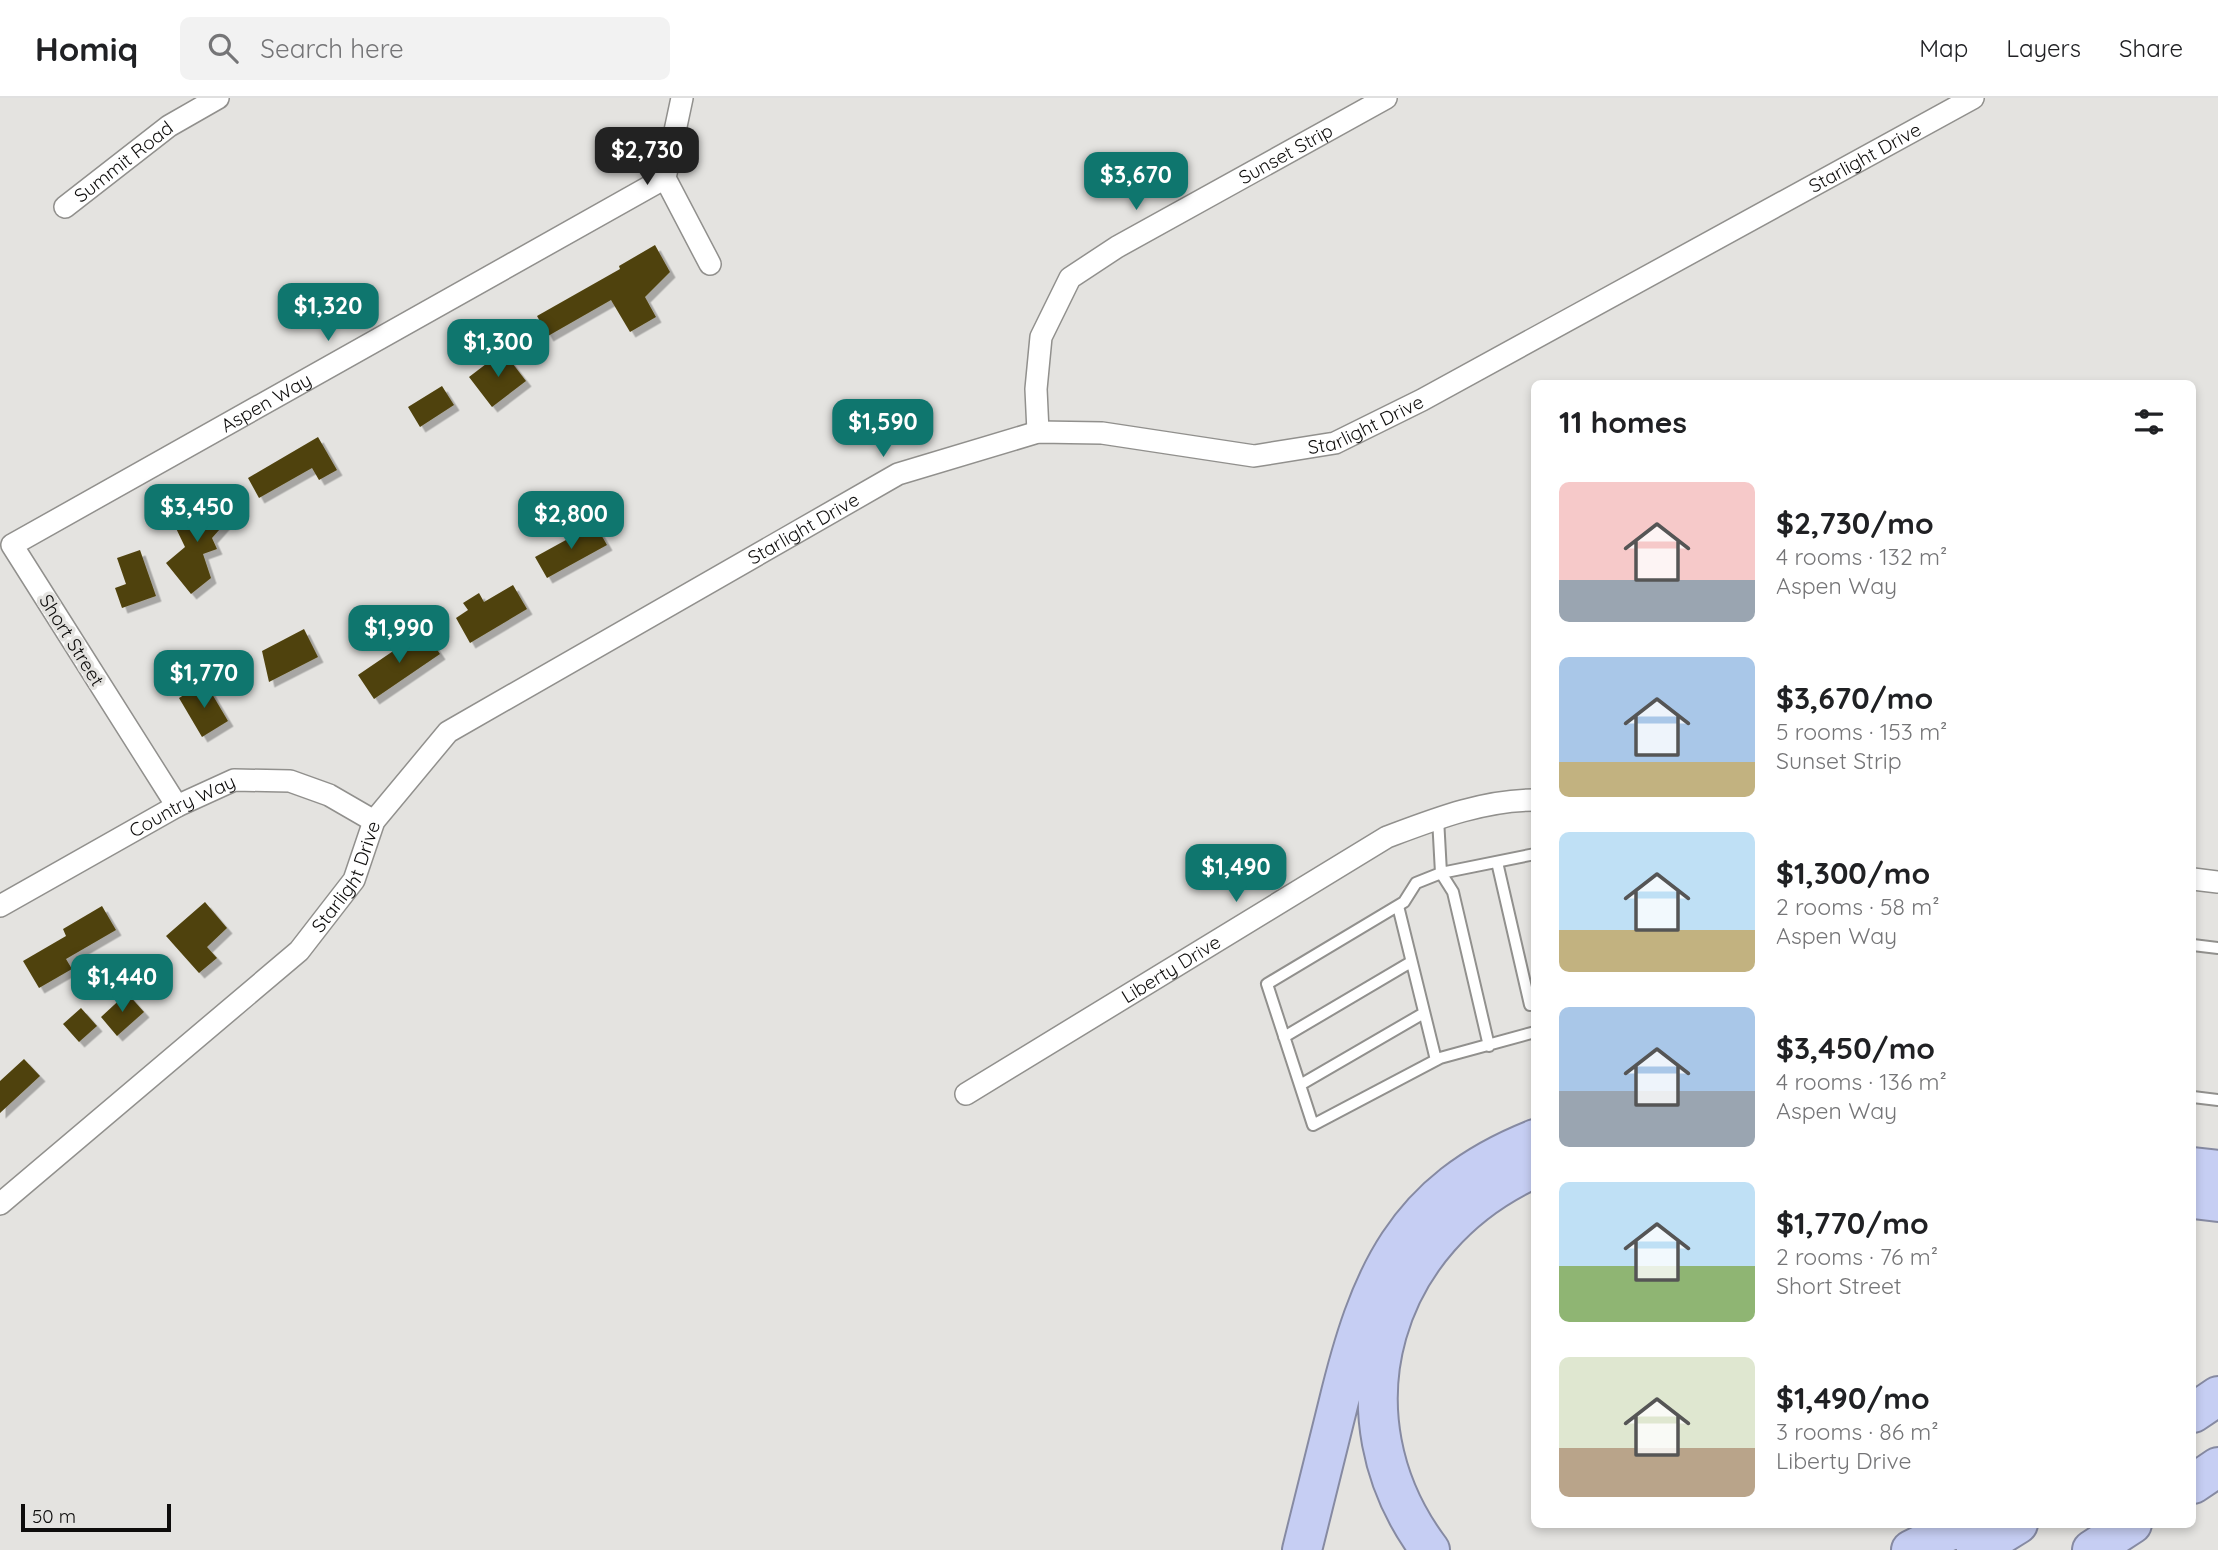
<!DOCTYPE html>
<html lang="en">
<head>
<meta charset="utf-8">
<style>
  body { margin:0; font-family:Quicksand,sans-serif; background:#f2f2f2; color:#202124; height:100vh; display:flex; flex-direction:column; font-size:26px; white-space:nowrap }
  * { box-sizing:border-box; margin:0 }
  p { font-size:23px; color:#757577 }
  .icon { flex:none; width:38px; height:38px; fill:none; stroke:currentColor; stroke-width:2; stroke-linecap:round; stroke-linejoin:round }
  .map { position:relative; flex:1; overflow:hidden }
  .drawer { position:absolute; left:1531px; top:282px; width:665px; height:1148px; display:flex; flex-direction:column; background:#fff; border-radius:10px; box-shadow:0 4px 10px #0003 }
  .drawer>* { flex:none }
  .scale { position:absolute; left:21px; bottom:18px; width:150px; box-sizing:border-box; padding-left:7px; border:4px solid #0e0d0c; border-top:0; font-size:19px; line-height:24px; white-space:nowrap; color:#0e0d0c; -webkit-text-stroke:5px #e4e3e0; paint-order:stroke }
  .price { position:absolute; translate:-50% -60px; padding:0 16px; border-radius:14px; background:#0f766e; color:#fff; font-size:23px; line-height:46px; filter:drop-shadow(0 2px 4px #0008) }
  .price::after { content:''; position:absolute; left:50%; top:42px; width:21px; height:16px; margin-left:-10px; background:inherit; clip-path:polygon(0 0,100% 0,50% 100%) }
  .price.active { background:#222; color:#fff }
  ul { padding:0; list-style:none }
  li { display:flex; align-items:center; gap:21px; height:175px; padding:0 28px }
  li span { display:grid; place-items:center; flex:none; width:196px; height:140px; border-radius:10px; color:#555 }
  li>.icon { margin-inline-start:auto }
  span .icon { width:84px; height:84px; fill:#fffc; stroke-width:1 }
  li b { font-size:30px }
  h2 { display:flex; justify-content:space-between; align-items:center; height:84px; padding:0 28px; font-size:30px }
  header { display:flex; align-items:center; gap:42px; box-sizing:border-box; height:98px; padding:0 35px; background:#fff; border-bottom:2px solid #e0e0e0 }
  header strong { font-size:33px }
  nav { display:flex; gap:38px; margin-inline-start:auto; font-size:24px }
  .search { width:490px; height:63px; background:#f2f2f2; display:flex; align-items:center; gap:18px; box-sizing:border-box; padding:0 24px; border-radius:10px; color:#757577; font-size:26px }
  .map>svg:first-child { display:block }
  .building { fill:#50420c; filter:url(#shadow) }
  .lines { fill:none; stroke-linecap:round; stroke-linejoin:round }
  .lane-casing { stroke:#91908d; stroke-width:14 }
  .street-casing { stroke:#91908d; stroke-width:24 }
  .highway-casing { stroke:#868aa2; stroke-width:42 }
  .lane { stroke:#fff; stroke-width:10 }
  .street { stroke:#fff; stroke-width:21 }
  .highway { stroke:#c6cef3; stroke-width:38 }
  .labels { text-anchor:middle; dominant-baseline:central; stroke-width:7; stroke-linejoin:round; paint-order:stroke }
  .street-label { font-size:19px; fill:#0e0d0c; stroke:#e4e3e0 }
</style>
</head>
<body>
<header>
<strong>Homiq</strong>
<div class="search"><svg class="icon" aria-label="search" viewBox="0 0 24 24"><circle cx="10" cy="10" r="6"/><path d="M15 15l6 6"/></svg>Search here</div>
<nav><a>Map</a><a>Layers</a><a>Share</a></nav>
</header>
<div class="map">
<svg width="2218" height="1452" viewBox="0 0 2218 1452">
  <defs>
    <filter id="shadow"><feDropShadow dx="5.5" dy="5.5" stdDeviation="0" flood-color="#0004"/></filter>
  </defs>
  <rect width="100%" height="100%" fill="#e4e3e0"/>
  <path class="building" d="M655,147L670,174L645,199L656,219L630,234L611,202L548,238L537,218L620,171L619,168Z
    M503,253L526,283L492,309L469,279Z
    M442,288L454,307L420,329L408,309Z
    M318,339L337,372L319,382L312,370L259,400L248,380Z
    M218,401L228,422L212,440L217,451L203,456L211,480L191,496L166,465L185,449L173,424Z
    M595,426L607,447L547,480L535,459Z
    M140,452L156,498L122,510L115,490L126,486L117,460Z
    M513,487L527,511L470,545L456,520L468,512L463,505L479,495L484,504Z
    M304,531L318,559L269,584L262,553Z
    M424,532L440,556L374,601L358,577Z
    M205,584L228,623L202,639L179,600Z
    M205,804L227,830L207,849L217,860L199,875L166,838Z
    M102,808L116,832L66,861L72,871L39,890L23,863L66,838L63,831Z
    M127,895L144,914L117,938L101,919Z
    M81,910L97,928L79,944L63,926Z
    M24,961L40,978L0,1015V983Z"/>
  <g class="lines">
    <defs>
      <path id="lane" d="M1438,720L1441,775L1453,794L1489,948
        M1535,756L1441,775L1416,785L1404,804L1267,886L1313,1027L1440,960L1535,934
        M1497,764L1530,907L1535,906
        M1398,808L1436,962
        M2193,847L2218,850
        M1284,939L1411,864
        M1300,987L1424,915
        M2193,999L2218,1002"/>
      <g id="street">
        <path d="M682,0L665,80L710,166"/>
        <path id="s1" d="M65,109L169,28L218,0"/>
        <path id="s2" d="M1038,334L1036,291L1041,239L1070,180L1117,149L1386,0"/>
        <path id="s3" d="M177,708L12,447L665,80"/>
        <path d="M2193,781L2218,784"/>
        <path id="s4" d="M0,808L177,708L234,682L290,683L329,697L374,723"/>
        <path id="s5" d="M966,996L1387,739C1435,721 1483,702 1535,702"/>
        <path id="s6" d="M0,1106L299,853L354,782L374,723L448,634L898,376L1038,334L1102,335L1254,358L1335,345L1422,302L1973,0"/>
      </g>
      <path id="highway" d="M2193,1069L2218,1072
        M2193,1101L2218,1104
        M2193,1315L2218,1298
        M2193,1386L2218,1369
        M1302,1452C1314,1404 1326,1355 1338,1307C1369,1179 1404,1093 1535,1041
        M1430,1452C1328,1316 1382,1138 1535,1070
        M1911,1452L1963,1426
        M1976,1452L2018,1426
        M2092,1452L2132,1426"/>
    </defs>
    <use href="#lane" class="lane-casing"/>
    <use href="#street" class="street-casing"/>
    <use href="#highway" class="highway-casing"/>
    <use href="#lane" class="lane"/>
    <use href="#street" class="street"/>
    <use href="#highway" class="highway"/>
  </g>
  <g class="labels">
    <g class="street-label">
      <text stroke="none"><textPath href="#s2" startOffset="410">Sunset Strip</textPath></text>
      <text stroke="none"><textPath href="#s6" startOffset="2226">Starlight Drive</textPath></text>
      <text stroke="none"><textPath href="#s1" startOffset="74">Summit Road</textPath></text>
      <text stroke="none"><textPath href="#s3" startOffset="600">Aspen Way</textPath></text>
      <text stroke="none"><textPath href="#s6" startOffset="1659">Starlight Drive</textPath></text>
      <text stroke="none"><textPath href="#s6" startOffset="1069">Starlight Drive</textPath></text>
      <text transform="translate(72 542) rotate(58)">Short Street</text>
      <text stroke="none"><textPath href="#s4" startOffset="208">Country Way</textPath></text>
      <text stroke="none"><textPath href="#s6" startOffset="481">Starlight Drive</textPath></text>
      <text stroke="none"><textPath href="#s5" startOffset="240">Liberty Drive</textPath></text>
    </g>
  </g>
</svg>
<div class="scale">50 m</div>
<b class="price active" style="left:647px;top:89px">$2,730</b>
<b class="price" style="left:1136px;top:114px">$3,670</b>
<b class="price" style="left:328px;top:245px">$1,320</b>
<b class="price" style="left:498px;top:281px">$1,300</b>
<b class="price" style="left:883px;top:361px">$1,590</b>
<b class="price" style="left:197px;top:446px">$3,450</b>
<b class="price" style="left:571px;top:453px">$2,800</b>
<b class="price" style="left:399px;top:567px">$1,990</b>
<b class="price" style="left:204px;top:612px">$1,770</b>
<b class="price" style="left:1236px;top:806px">$1,490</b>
<b class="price" style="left:122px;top:916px">$1,440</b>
<section class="drawer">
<h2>11 homes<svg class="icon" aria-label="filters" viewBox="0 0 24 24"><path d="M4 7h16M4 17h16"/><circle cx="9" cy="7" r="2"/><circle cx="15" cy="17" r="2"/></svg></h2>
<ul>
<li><span style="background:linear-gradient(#f6c9c9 70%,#9aa5b1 0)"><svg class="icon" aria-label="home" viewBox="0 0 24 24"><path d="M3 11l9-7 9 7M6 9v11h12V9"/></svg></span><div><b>$2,730/mo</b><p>4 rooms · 132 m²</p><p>Aspen Way</p></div></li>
<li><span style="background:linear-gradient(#a9c7e8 75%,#c2b280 0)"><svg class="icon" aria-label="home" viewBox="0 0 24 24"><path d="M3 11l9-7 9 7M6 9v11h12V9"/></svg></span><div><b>$3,670/mo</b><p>5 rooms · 153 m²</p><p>Sunset Strip</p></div></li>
<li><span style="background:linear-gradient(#bfe0f5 70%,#c2b280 0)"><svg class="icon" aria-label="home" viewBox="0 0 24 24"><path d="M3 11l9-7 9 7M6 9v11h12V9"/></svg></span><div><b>$1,300/mo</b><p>2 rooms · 58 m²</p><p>Aspen Way</p></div></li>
<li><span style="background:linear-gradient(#a9c7e8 60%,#9aa5b1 0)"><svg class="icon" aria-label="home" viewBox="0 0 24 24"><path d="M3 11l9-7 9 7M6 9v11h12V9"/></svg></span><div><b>$3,450/mo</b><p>4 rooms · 136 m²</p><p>Aspen Way</p></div></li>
<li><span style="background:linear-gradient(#bfe0f5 60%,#8fb573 0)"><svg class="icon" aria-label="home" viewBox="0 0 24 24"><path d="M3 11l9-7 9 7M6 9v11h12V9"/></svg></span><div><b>$1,770/mo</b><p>2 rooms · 76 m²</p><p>Short Street</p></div></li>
<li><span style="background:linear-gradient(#dfe7d0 65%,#b9a48a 0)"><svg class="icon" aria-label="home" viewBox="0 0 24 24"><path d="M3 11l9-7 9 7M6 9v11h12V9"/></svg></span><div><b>$1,490/mo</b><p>3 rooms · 86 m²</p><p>Liberty Drive</p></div></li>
</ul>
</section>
</div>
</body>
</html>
